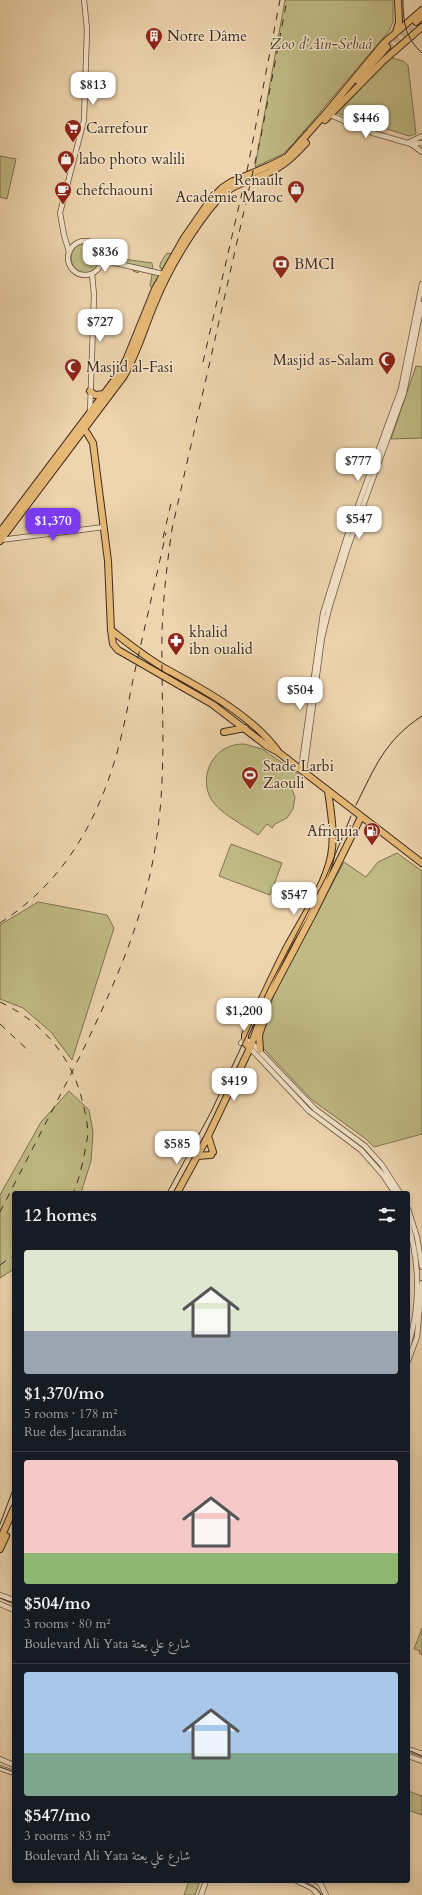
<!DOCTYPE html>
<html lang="en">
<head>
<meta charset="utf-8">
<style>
  body { margin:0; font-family:Cardo,Amiri,serif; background:#20242c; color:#f1f3f6; height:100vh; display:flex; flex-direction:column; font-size:15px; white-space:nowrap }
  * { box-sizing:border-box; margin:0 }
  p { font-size:13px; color:#9ea1a6 }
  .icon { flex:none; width:22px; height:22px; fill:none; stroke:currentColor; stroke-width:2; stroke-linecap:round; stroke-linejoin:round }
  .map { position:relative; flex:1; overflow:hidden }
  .details { position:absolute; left:12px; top:1191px; width:398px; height:692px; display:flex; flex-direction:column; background:#171b24; border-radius:4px; box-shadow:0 2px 6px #0003 }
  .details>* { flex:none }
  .price { position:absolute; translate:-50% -34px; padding:0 9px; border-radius:8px; background:#fff; color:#222; font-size:13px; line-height:26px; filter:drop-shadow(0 1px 2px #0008) }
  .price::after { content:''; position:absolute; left:50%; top:24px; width:12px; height:9px; margin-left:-6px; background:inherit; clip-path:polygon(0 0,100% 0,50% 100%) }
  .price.on { background:#7c3aed; color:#fff }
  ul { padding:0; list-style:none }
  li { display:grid; align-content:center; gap:8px; height:212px; padding:0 12px }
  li+li { border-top:1px solid #363941 }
  li span { display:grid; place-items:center; height:124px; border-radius:4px; color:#555 }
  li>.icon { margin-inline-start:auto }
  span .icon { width:72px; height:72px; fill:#fffc; stroke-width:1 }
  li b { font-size:17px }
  h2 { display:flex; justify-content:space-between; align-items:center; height:48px; padding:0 12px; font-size:17px }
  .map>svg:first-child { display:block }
  .green { fill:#c0bb85; stroke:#7f7252 }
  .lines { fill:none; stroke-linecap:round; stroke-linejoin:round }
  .major-tunnel { stroke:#cbb391; stroke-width:6; stroke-dasharray:6 3; stroke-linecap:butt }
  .minor-casing { stroke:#6a5543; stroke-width:6 }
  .major-casing { stroke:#3e2a1f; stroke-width:8 }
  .minor { stroke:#f4e4ca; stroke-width:4.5 }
  .major { stroke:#e7ba77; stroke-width:6 }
  .tram { stroke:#3e2a1f; stroke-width:1 }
  .rail { stroke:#3e2a1f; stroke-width:1; stroke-dasharray:7 7; stroke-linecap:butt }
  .labels { text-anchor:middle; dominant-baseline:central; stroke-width:3; stroke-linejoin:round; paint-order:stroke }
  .poi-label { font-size:15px; fill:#3e2a1f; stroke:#f4e4ca; text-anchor:start }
  .park-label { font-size:15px; font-style:italic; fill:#584733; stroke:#f4e4ca }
</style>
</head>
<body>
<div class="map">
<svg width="422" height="1895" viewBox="0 0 422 1895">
  <rect width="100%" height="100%" fill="#eed5ae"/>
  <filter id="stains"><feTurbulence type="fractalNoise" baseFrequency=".005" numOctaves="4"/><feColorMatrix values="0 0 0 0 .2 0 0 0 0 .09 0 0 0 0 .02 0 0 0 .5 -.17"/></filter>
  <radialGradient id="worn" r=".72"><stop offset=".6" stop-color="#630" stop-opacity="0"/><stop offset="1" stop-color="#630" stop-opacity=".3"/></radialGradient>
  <path class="green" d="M285,0H393V22L389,31L292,145L283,154L255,167Z
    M393,58L403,61L408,65L416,134L409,136L334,112L383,59Z
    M0,156L16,159L7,199L0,197Z
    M71 258a15 15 0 1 1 30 0a15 15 0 1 1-30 0Z
    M167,253L172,254L163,269L160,268C159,263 164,257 167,253Z
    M116,258L152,263L153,269L116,262Z
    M134,268L161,274L153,289L150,286L152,274L140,271L138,273L133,271Z
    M416,366L422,367V438L391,439Z
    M244,744L262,749L300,775L291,787L295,797L293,809L287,818L275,824L272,828L267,824L258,835C244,825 224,816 213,802C200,784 207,758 226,748C232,745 238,744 244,744Z
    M231,844L282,863L270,895L219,876Z
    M397,853L422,871V1134L374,1147L366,1139L312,1100L263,1048L260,1037L278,983L344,862L366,877L378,862Z
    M38,902L107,915L114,928L72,1060L51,1032L23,1008L0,999V925Z
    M69,1091L89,1110L93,1132L91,1161L81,1193H14V1269L0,1278V1195L41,1122Z
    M422,1628V1655L419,1653L420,1651L414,1649Z
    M408,1791L422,1796V1815L408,1810Z
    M189,1881H200L195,1895H184Z"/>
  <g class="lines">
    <path class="major-tunnel" d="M387,47L416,22
      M390,50L418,25"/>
    <defs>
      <path id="minor" d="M330,115L373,133L411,144L422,152
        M408,143L422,136
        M411,144L422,143
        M68 258a17 17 0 1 1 34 0a17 17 0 1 1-34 0Z
        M69,252L64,235L60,213L84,120L87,29L84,0
        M102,260L163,274
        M90,413L94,295L92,274
        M0,540L104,527
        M301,769L323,613L349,530L401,389L422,284
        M304,772L322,638L329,609L347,550L404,393L422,304
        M241,1043L244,1040L251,1042L315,1109L365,1146L382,1165L400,1193
        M250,1048L309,1111L361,1150L383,1175L395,1193
        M408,1209L417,1237L422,1267
        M408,1224C420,1264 420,1307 408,1347
        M408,1361L417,1337L422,1283
        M0,1595L14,1600
        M0,1604L14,1610
        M408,1749L422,1754
        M408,1756L422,1761
        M0,1759L14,1765
        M0,1768L14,1773
        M297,1881L312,1888L318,1895
        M316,1881L320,1883L326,1895
        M201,1895L206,1881"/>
      <path id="major" d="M416,22L422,16
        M396,32L399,22L398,0
        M357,80L387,47
        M325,120L383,61L422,27
        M90,391L95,395L104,394
        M81,427L87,433L93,443L108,561L111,630L113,644L118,650L212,704L267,746L278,752L422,863
        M0,532L119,374L127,358L155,289L184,238L211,199L222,188L231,182L269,166L287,157L326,113L384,43L422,10
        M0,541L124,376C138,352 145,325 156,300C169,268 195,225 218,199C231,184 249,182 266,174C283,167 294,156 306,143
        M111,630C129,644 146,658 166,669C204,690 251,715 277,750
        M224,732L245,728
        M250,1048L245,1043V1035C259,1006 272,976 287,947C302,919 325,886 331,856C335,835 331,812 328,791
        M260,1050L259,1035L265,1017
        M208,1136L213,1152
        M197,1156L211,1155
        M177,1193L208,1136L250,1048L267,1001L314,912L361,817
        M0,1540L14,1508
        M0,1549L6,1536"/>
    </defs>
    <use href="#minor" class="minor-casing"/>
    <use href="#major" class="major-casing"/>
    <use href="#minor" class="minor"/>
    <use href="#major" class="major"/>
    <path class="tram" d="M403,0C403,21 405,38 422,53
      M356,805C375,767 385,740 422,716
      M167,1193L211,1112L269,987L326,877L351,816
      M0,1524L14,1487
      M0,1598L14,1604
      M408,1750L422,1756
      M0,1767L14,1772
      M301,1881L317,1889L322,1895"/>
    <path class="rail" d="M203,362L247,171L280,0
      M163,538L172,499
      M0,923C70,878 105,808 123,729C128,708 131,687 136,666C146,622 156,578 166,533
      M0,1002C43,1022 73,1058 83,1104C86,1115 89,1129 87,1140C86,1147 84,1154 83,1161C80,1173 78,1183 73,1193
      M0,1024L31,1053
      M0,1212C27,1159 55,1106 82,1052C116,982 147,912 157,835C167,768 161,701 162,633C163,598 167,564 172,529L261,136L287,0
      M0,1265L14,1255"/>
  </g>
  <defs>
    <symbol id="building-pin" viewBox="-11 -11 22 30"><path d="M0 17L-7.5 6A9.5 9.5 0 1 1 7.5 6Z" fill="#8f2418" stroke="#f4e4ca"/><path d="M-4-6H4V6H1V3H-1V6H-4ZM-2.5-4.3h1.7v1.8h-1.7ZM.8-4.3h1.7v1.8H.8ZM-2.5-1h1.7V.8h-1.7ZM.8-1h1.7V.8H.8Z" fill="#fff"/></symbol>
    <symbol id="supermarket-pin" viewBox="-11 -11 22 30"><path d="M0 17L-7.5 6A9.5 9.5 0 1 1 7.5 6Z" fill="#8f2418" stroke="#f4e4ca"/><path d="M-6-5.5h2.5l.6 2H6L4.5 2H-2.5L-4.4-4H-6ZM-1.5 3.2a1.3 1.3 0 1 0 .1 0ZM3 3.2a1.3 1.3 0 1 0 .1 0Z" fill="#fff"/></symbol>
    <symbol id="shop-pin" viewBox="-11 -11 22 30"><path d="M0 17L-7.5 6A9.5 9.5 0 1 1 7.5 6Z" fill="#8f2418" stroke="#f4e4ca"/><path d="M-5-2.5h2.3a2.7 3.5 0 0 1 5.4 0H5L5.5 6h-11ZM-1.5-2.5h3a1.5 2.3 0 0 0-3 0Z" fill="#fff"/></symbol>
    <symbol id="cafe-pin" viewBox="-11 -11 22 30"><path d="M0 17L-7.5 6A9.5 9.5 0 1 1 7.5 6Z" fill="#8f2418" stroke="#f4e4ca"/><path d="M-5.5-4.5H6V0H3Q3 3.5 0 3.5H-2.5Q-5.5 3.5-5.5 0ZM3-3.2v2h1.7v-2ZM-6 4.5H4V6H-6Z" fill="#fff"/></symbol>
    <symbol id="bank-pin" viewBox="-11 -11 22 30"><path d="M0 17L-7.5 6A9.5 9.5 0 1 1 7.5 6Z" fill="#8f2418" stroke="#f4e4ca"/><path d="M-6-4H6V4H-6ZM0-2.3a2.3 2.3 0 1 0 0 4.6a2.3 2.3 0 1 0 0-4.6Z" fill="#fff"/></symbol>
    <symbol id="mosque-pin" viewBox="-11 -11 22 30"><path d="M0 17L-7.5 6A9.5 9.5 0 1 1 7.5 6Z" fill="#8f2418" stroke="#f4e4ca"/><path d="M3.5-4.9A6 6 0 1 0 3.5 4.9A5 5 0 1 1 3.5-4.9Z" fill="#fff"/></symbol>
    <symbol id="pharmacy-pin" viewBox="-11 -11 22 30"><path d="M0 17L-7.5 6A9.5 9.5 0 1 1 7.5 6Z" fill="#8f2418" stroke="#f4e4ca"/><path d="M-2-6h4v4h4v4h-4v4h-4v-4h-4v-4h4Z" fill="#fff"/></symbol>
    <symbol id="stadium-pin" viewBox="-11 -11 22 30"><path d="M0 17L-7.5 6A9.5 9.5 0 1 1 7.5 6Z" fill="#8f2418" stroke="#f4e4ca"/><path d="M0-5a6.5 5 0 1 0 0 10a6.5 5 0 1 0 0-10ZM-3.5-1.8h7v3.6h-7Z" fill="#fff"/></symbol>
    <symbol id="fuel-pin" viewBox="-11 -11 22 30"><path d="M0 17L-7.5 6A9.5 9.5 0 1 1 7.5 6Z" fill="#8f2418" stroke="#f4e4ca"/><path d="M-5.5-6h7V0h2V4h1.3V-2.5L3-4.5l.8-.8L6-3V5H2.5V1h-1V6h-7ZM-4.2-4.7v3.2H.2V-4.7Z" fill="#fff"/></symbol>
  </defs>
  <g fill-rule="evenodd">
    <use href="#building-pin" x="144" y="26" width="20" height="27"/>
    <use href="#supermarket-pin" x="63" y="118" width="20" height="27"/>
    <use href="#shop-pin" x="56" y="149" width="20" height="27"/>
    <use href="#shop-pin" x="286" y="179" width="20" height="27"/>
    <use href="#cafe-pin" x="53" y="180" width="20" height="27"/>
    <use href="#bank-pin" x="271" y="254" width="20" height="27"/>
    <use href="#mosque-pin" x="377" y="350" width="20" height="27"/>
    <use href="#mosque-pin" x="63" y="357" width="20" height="27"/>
    <use href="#pharmacy-pin" x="166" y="631" width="20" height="27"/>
    <use href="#stadium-pin" x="240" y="765" width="20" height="27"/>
    <use href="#fuel-pin" x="362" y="821" width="20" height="27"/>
  </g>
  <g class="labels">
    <g class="poi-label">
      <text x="167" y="36">Notre Dâme</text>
      <text x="86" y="128">Carrefour</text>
      <text x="79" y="159">labo photo walili</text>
      <text x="283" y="180" text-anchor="end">Renault<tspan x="283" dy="17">Académie Maroc</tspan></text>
      <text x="76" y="190">chefchaouni</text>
      <text x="294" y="264">BMCI</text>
      <text x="374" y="360" text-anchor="end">Masjid as-Salam</text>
      <text x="86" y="367">Masjid al-Fasi</text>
      <text x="189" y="632">khalid<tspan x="189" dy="17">ibn oualid</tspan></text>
      <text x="263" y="766">Stade Larbi<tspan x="263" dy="17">Zaouli</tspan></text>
      <text x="359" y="831" text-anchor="end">Afriquia</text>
    </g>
    <g class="park-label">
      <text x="321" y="44">Zoo d'Aïn-Sebaâ</text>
    </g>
  </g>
  <rect width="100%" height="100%" filter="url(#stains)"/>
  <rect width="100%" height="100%" fill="url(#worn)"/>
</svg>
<b class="price" style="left:93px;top:106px">$813</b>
<b class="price" style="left:366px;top:139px">$446</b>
<b class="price" style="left:105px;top:273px">$836</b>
<b class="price" style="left:100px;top:343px">$727</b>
<b class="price" style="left:358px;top:482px">$777</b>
<b class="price" style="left:359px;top:540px">$547</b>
<b class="price on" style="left:53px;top:542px">$1,370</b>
<b class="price" style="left:300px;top:711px">$504</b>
<b class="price" style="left:294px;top:916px">$547</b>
<b class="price" style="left:244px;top:1032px">$1,200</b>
<b class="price" style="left:234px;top:1102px">$419</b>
<b class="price" style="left:177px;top:1165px">$585</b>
<section class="details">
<h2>12 homes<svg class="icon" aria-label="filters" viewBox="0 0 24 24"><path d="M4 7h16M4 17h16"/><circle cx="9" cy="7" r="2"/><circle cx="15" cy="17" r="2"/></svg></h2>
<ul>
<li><span style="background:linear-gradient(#dfe7d0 65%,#9aa5b1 0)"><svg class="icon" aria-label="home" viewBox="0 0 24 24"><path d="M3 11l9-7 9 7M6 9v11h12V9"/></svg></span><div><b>$1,370/mo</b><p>5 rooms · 178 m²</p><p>Rue des Jacarandas</p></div></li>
<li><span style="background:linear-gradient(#f6c9c9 75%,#8fb573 0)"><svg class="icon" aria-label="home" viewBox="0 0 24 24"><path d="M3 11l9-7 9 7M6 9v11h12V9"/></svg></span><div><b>$504/mo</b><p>3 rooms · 80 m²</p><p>Boulevard Ali Yata شارع علي يعتة</p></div></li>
<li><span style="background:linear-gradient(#a9c7e8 65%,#7fa58c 0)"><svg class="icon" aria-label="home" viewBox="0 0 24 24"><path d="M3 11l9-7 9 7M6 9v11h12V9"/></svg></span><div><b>$547/mo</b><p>3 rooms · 83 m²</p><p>Boulevard Ali Yata شارع علي يعتة</p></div></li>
</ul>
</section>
</div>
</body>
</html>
